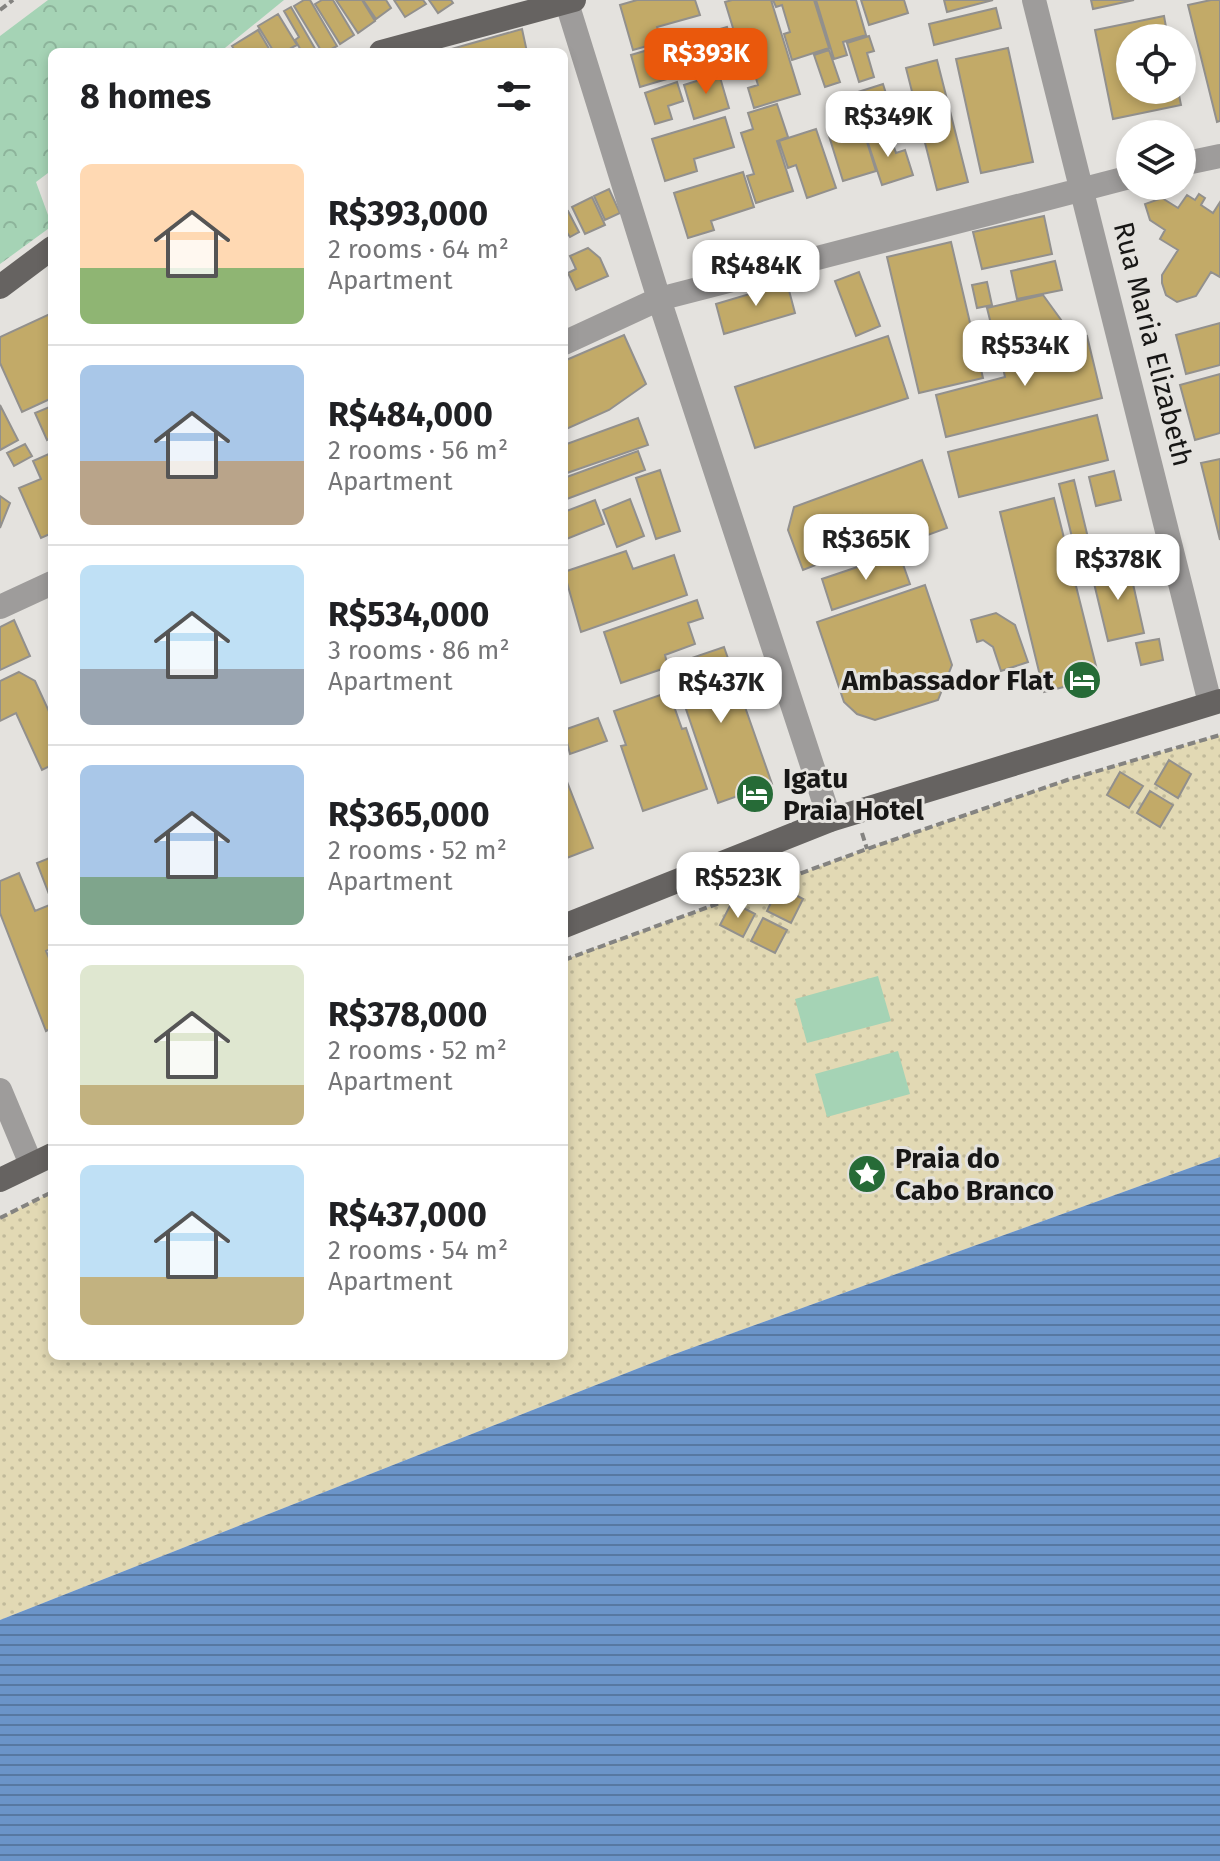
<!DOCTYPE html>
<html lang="en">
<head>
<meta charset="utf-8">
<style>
  body { margin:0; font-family:"Fira Sans",sans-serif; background:#f6f6f6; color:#202124; height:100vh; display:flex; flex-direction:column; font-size:30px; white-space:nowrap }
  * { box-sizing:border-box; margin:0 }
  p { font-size:26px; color:#757577 }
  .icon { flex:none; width:44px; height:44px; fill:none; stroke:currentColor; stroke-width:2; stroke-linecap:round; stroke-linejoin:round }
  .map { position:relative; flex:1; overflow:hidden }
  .drawer { position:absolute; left:48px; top:48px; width:520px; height:1312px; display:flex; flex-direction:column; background:#fff; border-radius:12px; box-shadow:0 4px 12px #0003 }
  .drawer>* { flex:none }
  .fabs { position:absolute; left:1116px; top:24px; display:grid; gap:16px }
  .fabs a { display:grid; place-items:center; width:80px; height:80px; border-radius:50%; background:#fff; box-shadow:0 4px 12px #0003; font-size:40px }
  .price { position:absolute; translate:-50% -68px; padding:0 18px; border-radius:16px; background:#fff; color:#222; font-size:26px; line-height:52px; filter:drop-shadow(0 2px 4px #0008) }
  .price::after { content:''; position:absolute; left:50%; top:48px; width:24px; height:18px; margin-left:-12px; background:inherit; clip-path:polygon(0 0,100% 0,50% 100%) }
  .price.current { background:#ea580c; color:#fff }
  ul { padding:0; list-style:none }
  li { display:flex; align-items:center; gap:24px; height:200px; padding:0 32px }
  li+li { border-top:2px solid #e0e0e0 }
  li span { display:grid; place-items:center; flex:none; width:224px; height:160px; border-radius:12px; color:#555 }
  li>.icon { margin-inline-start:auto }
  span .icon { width:96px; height:96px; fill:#fffc; stroke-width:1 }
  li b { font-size:34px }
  h2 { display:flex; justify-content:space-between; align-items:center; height:96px; padding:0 32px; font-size:34px }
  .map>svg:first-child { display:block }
  .forest { fill:url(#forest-crowns) }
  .sand { fill:url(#sand-dots) }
  .pitch { fill:#a5d3b5 }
  .water { fill:url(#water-rules) }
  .building { fill:#c2aa68; stroke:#92908d; stroke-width:2 }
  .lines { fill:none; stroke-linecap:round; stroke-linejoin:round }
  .path { stroke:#848380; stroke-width:4; stroke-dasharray:8 4; stroke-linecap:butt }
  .minor { stroke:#9e9c9b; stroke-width:24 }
  .major { stroke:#666361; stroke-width:24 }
  .labels { text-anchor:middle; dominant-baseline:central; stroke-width:6; stroke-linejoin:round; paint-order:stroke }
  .street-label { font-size:28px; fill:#181716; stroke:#e4e2de }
  .poi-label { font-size:28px; font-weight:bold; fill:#181716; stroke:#e4e2de; text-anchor:start }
</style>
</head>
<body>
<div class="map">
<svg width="1220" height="1861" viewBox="0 0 1220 1861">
  <defs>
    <pattern id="forest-crowns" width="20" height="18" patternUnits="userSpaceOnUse" patternTransform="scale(2)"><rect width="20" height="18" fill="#a5d3b5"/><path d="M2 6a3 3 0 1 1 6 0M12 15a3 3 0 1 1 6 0" fill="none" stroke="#8db49b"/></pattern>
    <pattern id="sand-dots" width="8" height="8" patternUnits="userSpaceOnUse" patternTransform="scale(2)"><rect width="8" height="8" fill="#e2d9b4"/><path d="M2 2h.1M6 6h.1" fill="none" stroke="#c1ba9a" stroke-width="1.8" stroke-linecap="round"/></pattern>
    <pattern id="water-rules" width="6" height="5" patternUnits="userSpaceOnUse" patternTransform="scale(2)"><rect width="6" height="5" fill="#6b94c8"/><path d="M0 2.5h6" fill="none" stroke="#5778a1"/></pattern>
  </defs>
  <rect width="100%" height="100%" fill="#e4e2de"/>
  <path class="forest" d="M48,0H284L220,52H52V170L36,182L52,226L0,264V36Z"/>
  <path class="sand" d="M1220,735V1157L672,1355L0,1620V1218L52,1192V1356H564V960L867,849L1067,780Z"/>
  <path class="pitch" d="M878,976L891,1021L807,1043L795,999Z
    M898,1051L910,1094L827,1117L815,1074Z"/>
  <path class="water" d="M1220,1157V1861H0V1620L672,1355Z"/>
  <path class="building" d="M304,0H310L337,46L326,52H322L294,6Z
    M322,0H333L354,35L340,44L315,4Z
    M336,0H362L375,21L358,33Z
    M363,0H386L391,8L376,19Z
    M394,0H423L426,4L405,17Z
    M429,0H451L453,3L438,13Z
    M637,0H695L700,15L657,27L661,42L633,50L620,5Z
    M732,0H771L800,94L754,108L748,88L758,85L744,39L737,41L725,2Z
    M773,0H814L829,48L792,60L784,34L790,32L782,5L776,7Z
    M816,0H856L866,35L843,42L847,55L834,59Z
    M861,0H904L908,13L869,25Z
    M944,0H993L947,12Z
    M1091,0H1134L1093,9Z
    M1211,0H1220V121L1217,122L1188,5Z
    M291,7L317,52H302L295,40L299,37L284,11Z
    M996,8L1001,28L934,45L929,24Z
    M278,14L297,45L291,48L294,52H274L258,26Z
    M1164,16L1168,38H1130V90H1178L1181,105L1113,119L1095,30Z
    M727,27L733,48L718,52L720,61L688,70L679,41Z
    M522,29L527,52H441Z
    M258,30L271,52H236L232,46Z
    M869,36L874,51L867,53L874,77L859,82L847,43Z
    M678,41L687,73L640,87L631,55Z
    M1008,48L1033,162L981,173L956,59Z
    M829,50L840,82L825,87L814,55Z
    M937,60L968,182L937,190L906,68Z
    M719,74L729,108L694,119L684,85Z
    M677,82L683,101L668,106L672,119L655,124L645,93Z
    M883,84L895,122L867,131L855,93Z
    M777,104L788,137L777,141L793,191L756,203L747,176L754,174L741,133L753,129L748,113Z
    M725,117L734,147L694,159L697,171L665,181L652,139Z
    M862,126L876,171L843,181L829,136Z
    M816,129L836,188L807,198L796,165L788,168L779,141Z
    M888,130L896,153L905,150L913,175L882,185L866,137Z
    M743,172L754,207L711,221L714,230L688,238L674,193Z
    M609,189L620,213L605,220L594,196Z
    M1199,194L1205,198L1201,205L1213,213L1220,202V277L1211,272L1196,296L1177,302L1166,295L1162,283V275L1178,250L1160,239L1165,230L1150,220L1145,204L1162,198L1178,208L1187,195L1195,200Z
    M592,197L605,225L585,234L572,207Z
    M568,211L579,232L570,237L564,228V213Z
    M1044,216L1052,254L982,269L973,232Z
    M951,242L983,378L919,393L887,257Z
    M588,248L600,258L608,276L576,290L568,273L576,269L570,256Z
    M1055,261L1062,290L1017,299L1011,271Z
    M859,272L880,326L856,336L835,281Z
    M987,282L992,305L977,308L972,285Z
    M787,283L795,313L724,334L716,304Z
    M1043,295L1067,328L996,344L987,308Z
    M52,313V398L22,412L0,363V337Z
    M1220,323V365L1186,374L1176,335Z
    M624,335L646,384L609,410L564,430V361Z
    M888,336L908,398L755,448L735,387Z
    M1087,336L1102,398L946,437L936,395L1005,377L1001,358Z
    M1220,374V433L1195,440L1180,385Z
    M0,405L18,440L0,450Z
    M52,406V437L47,440L35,413Z
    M1097,415L1108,460L959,497L948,452Z
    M638,418L648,445L564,474V445Z
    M25,444L32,456L14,466L7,453Z
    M638,451L645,470L564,500V478Z
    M51,453L52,533L41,538L19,488L41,479L33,461Z
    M1220,459V540L1201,463Z
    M922,460L947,528L876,554L862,515L815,532L826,561L803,570L788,530L794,507Z
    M660,470L680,531L656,539L636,478Z
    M1114,471L1121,500L1096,506L1089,477Z
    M1074,480L1097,575L1082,578L1059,484Z
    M0,496L10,503L0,528Z
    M1054,498L1099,678L1044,692L1000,512Z
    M630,499L644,536L617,547L603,510Z
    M595,500L604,524L564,540V512Z
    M626,551L633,569L674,555L687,595L581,632L564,572Z
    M899,553L910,584L832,610L822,579Z
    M1108,557L1111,570L1129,566L1144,633L1108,641L1093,579L1101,578L1097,560Z
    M925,585L952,665L938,700L875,720L857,714L844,702L817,622Z
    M697,600L703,618L688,623L695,644L665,655L668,667L621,683L604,632Z
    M996,613L1015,625L1028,662L1001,671L993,647L983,640L977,642L971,620Z
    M14,620L30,656L0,670V627Z
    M1159,639L1163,660L1141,665L1136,643Z
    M724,647L772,784L718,803L671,665Z
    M19,672L35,681L52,718V765L42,770L16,713L0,721V681Z
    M669,692L682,729L686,728L707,789L643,811L621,746L626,745L614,711Z
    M598,718L607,741L570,754L564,730Z
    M1169,760L1191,774L1178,798L1155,784Z
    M1120,772L1143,786L1129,808L1107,795Z
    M564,774L593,848L564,859Z
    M1150,791L1173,805L1160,827L1137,813Z
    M52,857V902L37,863Z
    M19,873L35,911L52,904V948L46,951L52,965V1028L46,1031L0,913V881Z
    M779,886L803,899L791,923L767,911Z
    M732,902L755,914L743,937L720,925Z
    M763,918L787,930L775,953L751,941Z"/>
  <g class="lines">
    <path class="path" d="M0,10L13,0
      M862,833L867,849
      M564,960L867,849L1067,780L1220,735
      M0,1218L52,1192"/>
    <path class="minor" d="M566,0L659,299L830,820
      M1034,0L1210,703
      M1182,164L1220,156
      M564,343L659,299L1130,177
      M0,607L52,583
      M0,1090L31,1164"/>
    <path class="major" d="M381,52L574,0
      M0,287L52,248
      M564,926L830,820L1220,701
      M0,1180L52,1155"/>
  </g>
  <defs>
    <symbol id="hotel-disc" viewBox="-11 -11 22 22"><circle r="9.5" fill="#266b37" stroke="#e4e2de"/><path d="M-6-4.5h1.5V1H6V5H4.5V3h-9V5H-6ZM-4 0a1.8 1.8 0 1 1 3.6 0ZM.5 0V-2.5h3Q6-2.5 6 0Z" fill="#fff"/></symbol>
    <symbol id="sight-disc" viewBox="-11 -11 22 22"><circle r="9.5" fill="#266b37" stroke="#e4e2de"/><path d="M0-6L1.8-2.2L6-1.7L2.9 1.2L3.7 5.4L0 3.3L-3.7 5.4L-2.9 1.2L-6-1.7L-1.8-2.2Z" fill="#fff"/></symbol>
  </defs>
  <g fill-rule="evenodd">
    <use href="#hotel-disc" x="1060" y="658" width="44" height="44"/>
    <use href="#hotel-disc" x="733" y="772" width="44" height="44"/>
    <use href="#sight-disc" x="845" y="1152" width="44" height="44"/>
  </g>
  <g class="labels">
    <g class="street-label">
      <text transform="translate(1153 344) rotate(76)">Rua Maria Elizabeth</text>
    </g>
    <g class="poi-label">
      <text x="1054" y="680" text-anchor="end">Ambassador Flat</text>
      <text x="783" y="778">Igatu<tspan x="783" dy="32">Praia Hotel</tspan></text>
      <text x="895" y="1158">Praia do<tspan x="895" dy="32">Cabo Branco</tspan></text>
    </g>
  </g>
</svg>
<div class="fabs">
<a><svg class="icon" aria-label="locate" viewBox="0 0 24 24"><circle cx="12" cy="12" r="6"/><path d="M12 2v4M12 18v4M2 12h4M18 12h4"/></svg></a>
<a><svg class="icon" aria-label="layers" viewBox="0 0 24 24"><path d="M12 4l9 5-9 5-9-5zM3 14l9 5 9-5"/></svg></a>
</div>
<b class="price current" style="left:706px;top:96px">R$393K</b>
<b class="price" style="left:888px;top:159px">R$349K</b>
<b class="price" style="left:756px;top:308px">R$484K</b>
<b class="price" style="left:1025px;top:388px">R$534K</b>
<b class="price" style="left:866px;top:582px">R$365K</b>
<b class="price" style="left:1118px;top:602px">R$378K</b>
<b class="price" style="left:721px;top:725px">R$437K</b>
<b class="price" style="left:738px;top:920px">R$523K</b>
<section class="drawer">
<h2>8 homes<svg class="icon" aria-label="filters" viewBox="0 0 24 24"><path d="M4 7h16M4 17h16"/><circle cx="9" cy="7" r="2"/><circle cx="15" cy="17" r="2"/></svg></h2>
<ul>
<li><span style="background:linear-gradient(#ffd9b3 65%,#8fb573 0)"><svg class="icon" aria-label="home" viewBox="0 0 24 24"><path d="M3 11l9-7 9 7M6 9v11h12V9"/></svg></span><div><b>R$393,000</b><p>2 rooms · 64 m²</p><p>Apartment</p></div></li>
<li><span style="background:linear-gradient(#a9c7e8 60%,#b9a48a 0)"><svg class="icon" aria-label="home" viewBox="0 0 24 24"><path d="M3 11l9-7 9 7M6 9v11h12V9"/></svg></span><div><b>R$484,000</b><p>2 rooms · 56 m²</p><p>Apartment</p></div></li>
<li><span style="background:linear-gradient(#bfe0f5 65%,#9aa5b1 0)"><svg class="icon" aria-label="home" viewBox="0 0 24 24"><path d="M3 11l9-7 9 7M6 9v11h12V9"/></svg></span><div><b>R$534,000</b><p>3 rooms · 86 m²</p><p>Apartment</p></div></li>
<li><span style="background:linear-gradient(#a9c7e8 70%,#7fa58c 0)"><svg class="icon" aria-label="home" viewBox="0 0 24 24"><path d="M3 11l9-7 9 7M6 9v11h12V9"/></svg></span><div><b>R$365,000</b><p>2 rooms · 52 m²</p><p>Apartment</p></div></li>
<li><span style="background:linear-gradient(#dfe7d0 75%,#c2b280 0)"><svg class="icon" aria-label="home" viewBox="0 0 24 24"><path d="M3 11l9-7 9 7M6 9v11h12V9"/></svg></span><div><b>R$378,000</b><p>2 rooms · 52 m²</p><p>Apartment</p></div></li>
<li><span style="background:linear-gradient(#bfe0f5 70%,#c2b280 0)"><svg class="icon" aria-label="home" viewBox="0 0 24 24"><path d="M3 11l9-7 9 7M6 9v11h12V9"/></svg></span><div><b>R$437,000</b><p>2 rooms · 54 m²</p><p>Apartment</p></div></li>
</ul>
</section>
</div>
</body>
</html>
